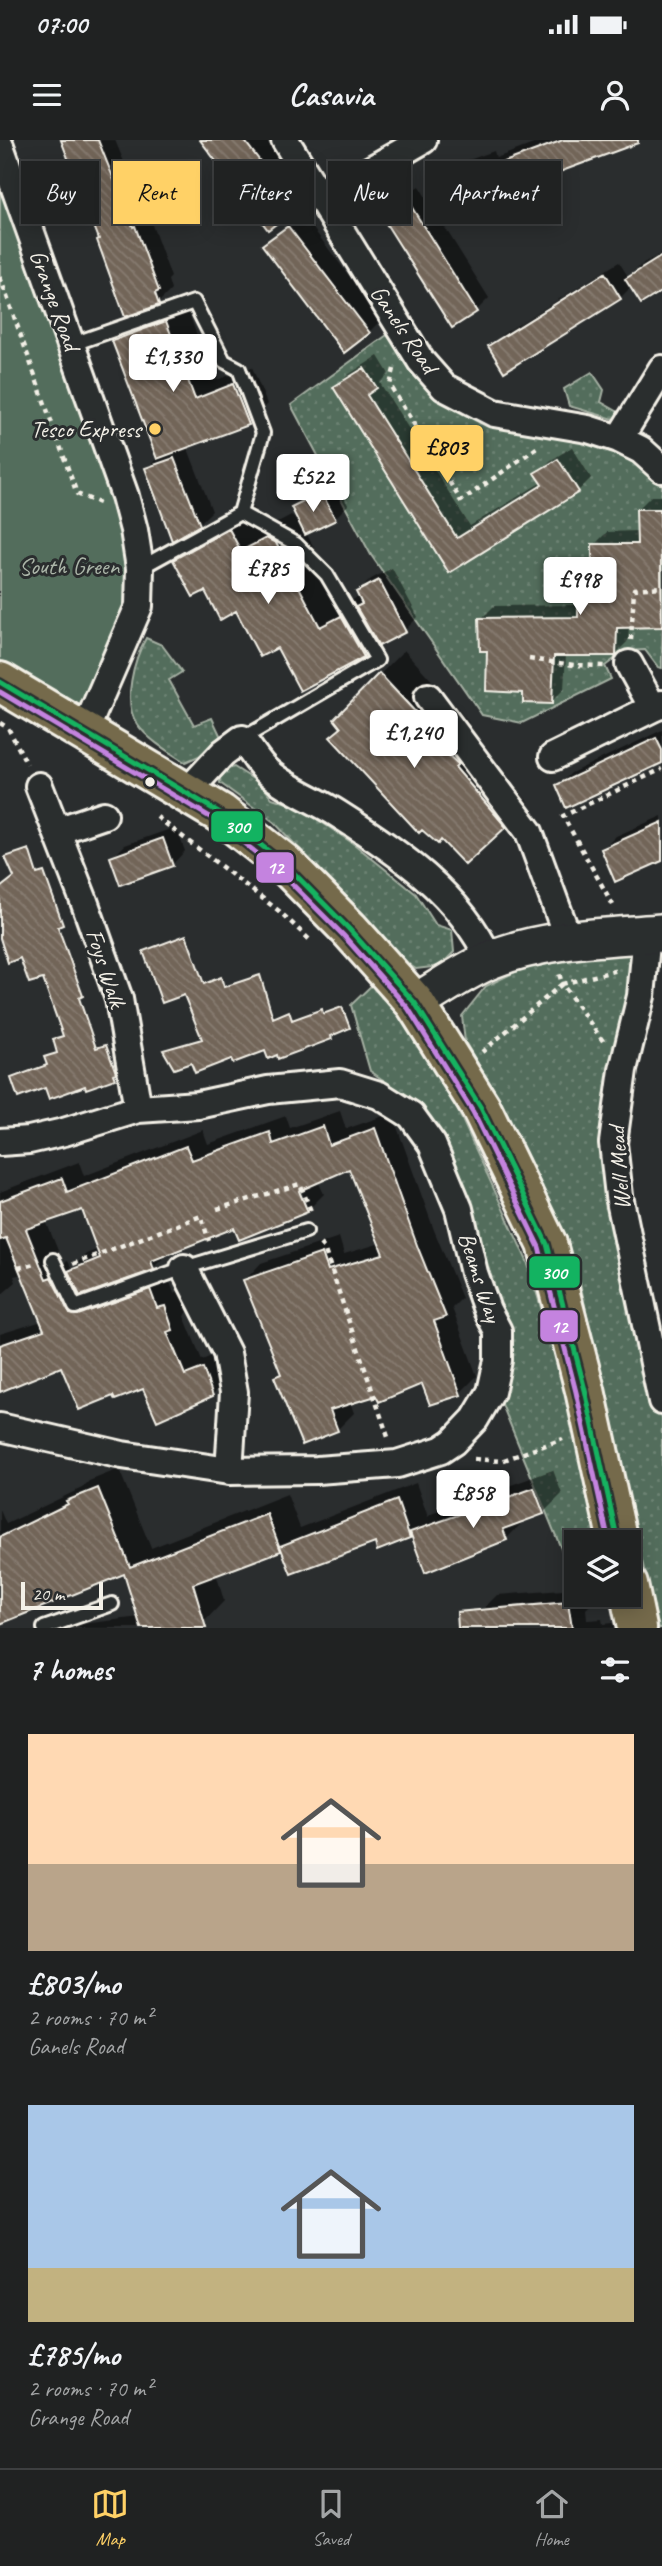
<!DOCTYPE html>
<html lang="en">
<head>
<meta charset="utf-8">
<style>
  body { margin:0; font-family:Caveat,sans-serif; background:#2d2f2f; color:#f1f3f6; height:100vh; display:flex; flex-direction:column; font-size:26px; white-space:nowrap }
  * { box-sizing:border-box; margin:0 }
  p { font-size:23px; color:#a2a4a5 }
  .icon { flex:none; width:38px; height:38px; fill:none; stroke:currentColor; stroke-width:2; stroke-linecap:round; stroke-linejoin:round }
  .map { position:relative; height:1488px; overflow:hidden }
  .details { display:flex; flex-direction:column; background:#202222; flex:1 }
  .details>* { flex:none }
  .top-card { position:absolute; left:21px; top:21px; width:621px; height:63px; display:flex; gap:14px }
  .controls { position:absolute; left:564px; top:1390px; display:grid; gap:14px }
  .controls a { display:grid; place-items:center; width:77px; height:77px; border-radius:0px; background:#202222; box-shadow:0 4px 18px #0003,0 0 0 2px #3d3f40; font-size:35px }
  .scale { position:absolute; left:21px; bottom:18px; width:82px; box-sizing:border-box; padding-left:7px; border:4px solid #f4f1e8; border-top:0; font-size:19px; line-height:24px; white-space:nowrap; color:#f4f1e8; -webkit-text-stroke:5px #2a2d2e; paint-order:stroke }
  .price { position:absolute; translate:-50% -60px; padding:0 16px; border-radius:7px; background:#fff; color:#222; font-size:23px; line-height:46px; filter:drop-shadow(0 2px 4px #0008) }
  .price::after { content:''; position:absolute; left:50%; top:42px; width:21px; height:16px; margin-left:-10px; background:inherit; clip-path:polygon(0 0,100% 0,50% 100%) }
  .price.selected { background:#ffd166; color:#111 }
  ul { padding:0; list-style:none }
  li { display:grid; align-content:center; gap:14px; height:371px; padding:0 28px }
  li span { display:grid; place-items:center; height:217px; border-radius:0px; color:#555 }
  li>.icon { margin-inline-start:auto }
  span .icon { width:126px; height:126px; fill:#fffc; stroke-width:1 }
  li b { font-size:30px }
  h2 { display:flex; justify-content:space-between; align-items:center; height:84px; padding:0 28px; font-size:30px }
  .tag { padding:0 24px; border-radius:0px; background:#202222; box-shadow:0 4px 18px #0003,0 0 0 2px #3d3f40; font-size:24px; line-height:63px }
  .tag.selected { background:#ffd166; color:#111 }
  .status { display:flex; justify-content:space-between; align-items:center; height:49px; padding:0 35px; background:#202222; direction:ltr }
  .status svg { height:19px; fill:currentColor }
  header { display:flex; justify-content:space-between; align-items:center; height:91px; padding:0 28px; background:#202222; font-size:32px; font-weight:700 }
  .dock { display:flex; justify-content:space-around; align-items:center; height:98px; border-top:2px solid #3d3f40; background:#202222; font-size:19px; color:#a2a4a5 }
  .dock a { display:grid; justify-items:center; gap:4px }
  .dock .selected { color:#ffd166 }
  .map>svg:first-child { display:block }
  .grass { fill:url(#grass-dots); stroke:#a4afa2; stroke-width:2 }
  .green { fill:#536d5b; stroke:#a4afa2; stroke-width:2 }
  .shadow { fill:#0007; fill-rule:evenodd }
  .building { fill:url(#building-back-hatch); stroke:#f4f1e8; stroke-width:2 }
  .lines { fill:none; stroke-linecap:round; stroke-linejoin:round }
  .lane-casing { stroke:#f4f1e8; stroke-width:18 }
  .street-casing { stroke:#f4f1e8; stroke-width:32 }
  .secondary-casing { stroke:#f4f1e8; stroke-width:42 }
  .primary-casing { stroke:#f4f1e8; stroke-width:44 }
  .path { stroke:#f4f1e8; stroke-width:4.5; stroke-dasharray:5 5; stroke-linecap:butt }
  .lane { stroke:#2a2d2e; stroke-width:12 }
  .street { stroke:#2a2d2e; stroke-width:26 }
  .secondary { stroke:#2a2d2e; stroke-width:37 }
  .primary { stroke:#746b4b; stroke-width:38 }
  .bus-1-casing { stroke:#2a2d2e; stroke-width:10 }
  .bus-2-casing { stroke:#2a2d2e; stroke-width:10 }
  .bus-1 { stroke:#13b361; stroke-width:5 }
  .bus-2 { stroke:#c483df; stroke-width:5 }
  .poi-dot { fill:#ffd166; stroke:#2a2d2e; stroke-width:2.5 }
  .bus-dot { fill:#f4f1e8; stroke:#2a2d2e; stroke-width:2.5 }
  .labels { text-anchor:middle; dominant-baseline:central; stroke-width:6; stroke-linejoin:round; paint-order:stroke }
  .street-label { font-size:24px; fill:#f4f1e8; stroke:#2a2d2e }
  .poi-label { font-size:24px; fill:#f4f1e8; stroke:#2a2d2e; text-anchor:end }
  .park-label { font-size:24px; fill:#acb6a9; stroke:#2a2d2e }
  .line-badge { stroke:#2a2d2e; stroke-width:2.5 }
  .badge-label { font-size:19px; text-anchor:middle; font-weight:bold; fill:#fff }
</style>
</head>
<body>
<div class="status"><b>07:00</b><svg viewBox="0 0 49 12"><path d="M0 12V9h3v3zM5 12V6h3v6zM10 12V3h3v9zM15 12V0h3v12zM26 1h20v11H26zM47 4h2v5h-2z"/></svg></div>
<header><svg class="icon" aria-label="menu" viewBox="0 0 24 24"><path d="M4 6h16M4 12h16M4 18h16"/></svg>Casavia<svg class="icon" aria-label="person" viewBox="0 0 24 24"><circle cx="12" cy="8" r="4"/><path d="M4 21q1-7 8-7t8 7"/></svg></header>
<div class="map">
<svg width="662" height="1488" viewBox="0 0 662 1488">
  <defs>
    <pattern id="grass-dots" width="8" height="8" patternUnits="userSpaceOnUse" patternTransform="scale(1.75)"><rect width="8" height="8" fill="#536d5b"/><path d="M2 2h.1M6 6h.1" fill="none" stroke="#6c8273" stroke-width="1.8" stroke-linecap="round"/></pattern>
    <pattern id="building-back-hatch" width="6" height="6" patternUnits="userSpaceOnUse" patternTransform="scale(1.75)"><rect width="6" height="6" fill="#726559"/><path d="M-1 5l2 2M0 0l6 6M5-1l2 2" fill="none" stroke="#877c71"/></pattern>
  </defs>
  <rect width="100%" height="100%" fill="#2a2d2e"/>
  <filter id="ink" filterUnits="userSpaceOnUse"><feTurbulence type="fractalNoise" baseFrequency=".0143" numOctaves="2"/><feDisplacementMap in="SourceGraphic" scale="14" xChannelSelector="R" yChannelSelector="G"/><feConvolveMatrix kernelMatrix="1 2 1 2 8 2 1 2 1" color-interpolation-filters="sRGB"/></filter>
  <g filter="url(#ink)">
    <path class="grass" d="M387,195L441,257L597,300L662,341V528L658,527L645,510L625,511L605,526L611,539L522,583L482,575L371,415L291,265Z
      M592,232L604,250L601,262L620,273L617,280L569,266L564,249Z
      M146,498L162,505L182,532L169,540L194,585L212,578L221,597L199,616L185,622C169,612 148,600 137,584C122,562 134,519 146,498Z
      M234,627L261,644L272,658L299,667L354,704L416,754L436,785L452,790L454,812L440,826L416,829L389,812L359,780L333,745L274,682L220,643L219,632Z
      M624,812L636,816L616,966L662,1258V1488H659L628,1366L579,1138L539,1040L496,954L465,902L462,876L486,846L532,824Z
      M374,843L414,893L454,962L527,1121L566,1250L590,1360L596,1402H576V1445L501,1262L506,1206L441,1010L405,955L370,931L351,865Z"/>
    <path class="green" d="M0,6L140,428L84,593L0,542Z"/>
    <path class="shadow" d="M63,0H115L146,75L148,74L171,137L168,140L171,150L158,163L126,174L101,99Z
      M202,0H266L307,55L295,67Z
      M544,0H613L468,63L456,33L469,20L494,11L496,18Z
      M419,46L489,158L476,171L452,185L382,74L395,61Z
      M302,74L382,179L369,192L264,105Z
      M662,113V149L632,146L620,158L490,207L503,194L619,122L629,138L640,126Z
      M185,163L214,241L252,227L267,264L248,283L187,306L212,371L199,384L147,329L158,317L114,202L133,183Z
      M378,216L389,234L380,243L470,386L542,342L537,334L550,321L572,307L591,338L578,351L450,431L335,248L348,235Z
      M335,340L348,365L335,378L306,393L344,464L360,456L358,452L371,439L392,428L418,477L405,490L378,501L363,516L301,548L278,505L237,469L206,449L175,420L199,396L253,367L265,389L291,375L299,380L293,368L306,355Z
      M651,356H662V511L661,485L629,486L628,501L615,514H566L564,549L551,562L525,551L489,509L481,479L494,466L580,465V456L594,442V405L607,392L638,391V369Z
      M404,510L458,569L469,583L466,586L480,600L477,603L528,662L504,686L343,587L336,579Z
      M662,590V621L558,646L571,633Z
      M662,676V719L603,709L616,696Z
      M176,687L185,711L172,725L112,718L125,705Z
      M340,971L346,989L392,973L434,1090L462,1158L452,1168L477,1236L460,1253L423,1241L377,1254L350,1262L354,1273L337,1290L276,1237L282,1232L245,1140L261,1123L339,1097L344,1114L381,1103L350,1027L318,1041L324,1054L307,1071L235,1086L168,1113L153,1128L84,1153L87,1158L167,1134L174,1153L182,1150L189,1171L184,1176L202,1220L219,1213L229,1238L212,1255L144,1247L114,1253L62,1224L0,1251V1194L42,1181L23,1134L14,1136L16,1142L0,1156V1052L79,1022L84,1036L203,990L208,1004L286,976L290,988ZM298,1043L307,1065H303L294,1044ZM83,1068L99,1109L86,1114L72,1129L68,1121L63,1123L46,1081Z
      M119,1329L151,1408L287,1354L300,1388L416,1343L428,1377L431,1374L553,1330L562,1354L543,1373L525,1380L506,1399L413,1393L409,1396L376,1400L282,1408L216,1433L224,1461L204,1482L139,1479V1488H64L66,1486L140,1477L125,1432L0,1482V1370L6,1384L82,1348L89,1341Z
      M576,1449V1454H591L592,1463L586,1469L587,1480L602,1479L603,1484L628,1481L629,1488H536L482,1470L497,1455Z"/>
    <path class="building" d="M61,0H98L133,87L135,86L159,151L155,153L159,165L125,177L97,100L99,99Z
      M200,0H244L296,69L268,90Z
      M563,0H638V3L467,66L454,33L481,23L483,30Z
      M406,58L477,172L452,188L380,74Z
      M288,86L370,193L344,213L262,105Z
      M662,116V151L641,164L625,139Z
      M605,133L621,159L504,232L488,206Z
      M166,181L195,259L233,244L249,285L157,319L112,201Z
      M364,228L377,248L367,255L457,398L542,345L534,333L558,319L579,352L449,433L333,247Z
      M174,318L200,385L172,401L145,328Z
      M321,352L336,380L305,395L291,367Z
      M636,369H660L662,487L617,488L616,516H554L552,564L523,563V553L486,551L487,511H480L479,478L578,477V455H592V404H637Z
      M229,389L241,411L266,398L276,403L320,487L341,476L364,517L300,551L277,508L260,517L236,471L220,480L205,451L193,457L173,420Z
      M379,440L406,492L379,506L356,467L362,464L356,452Z
      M379,533L435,593L447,608L444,611L458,624L455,627L506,687L465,725L441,700L438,704L422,690L419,693L330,597L341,588L334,579Z
      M656,598L662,610V623L566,668L556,645Z
      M662,682V721L615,742L601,709Z
      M163,698L173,726L120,745L110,717Z
      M29,709L37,734L44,732L63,785L58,787L83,856L79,858L96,908L106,905L116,933L113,934L115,939L86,949L85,946L49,959L45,948L18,958L11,938L47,925L44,917L57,913L53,899L63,896L43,839L29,843L20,818L8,823L0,798V748L14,737L5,717Z
      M186,795L204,844L221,837L224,847L260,835L273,878L289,871L292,880L322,869L323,874L342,867L350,888L331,896L332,899L278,919L277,915L268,919L265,911L233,923L231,919L195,933L191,923L174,929L163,910L202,899L184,855L162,863L143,811Z
      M323,986L329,1005L375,988L418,1108L446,1177L434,1181L461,1255L430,1265L422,1244L379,1262L376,1256L330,1270L338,1291L302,1305L274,1237L281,1234L243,1140L322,1113L328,1130L383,1114L349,1029L299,1051L308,1072L239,1100L234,1088L151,1121L154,1130L80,1156L68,1131L100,1118L82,1070L26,1089L46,1139L51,1137L70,1174L78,1175L150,1149L157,1168L165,1166L173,1190L167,1192L185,1235L203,1228L213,1256L157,1281L143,1249L115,1260L113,1256L79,1270L61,1227L0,1252V1205L44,1190L6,1098L0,1100V1061L62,1038L67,1052L186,1006L192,1020L270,992L273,1004Z
      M98,1348L130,1427L267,1374L281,1411L193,1444L206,1488H141L124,1434L0,1484V1397L68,1364L66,1361Z
      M534,1348L544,1374L503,1389L507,1400L425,1433L410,1392Z
      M397,1360L410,1398L377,1411L375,1403L291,1434L280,1406Z
      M568,1462L572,1488H458L457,1472Z"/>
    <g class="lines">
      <defs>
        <path id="lane" d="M70,205L194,162L224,221L239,229L263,293L240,373
          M140,428L240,373L296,404L327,435L377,520L242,599
          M53,1120L75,1167L184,1128L306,1091
          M44,1488L112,1464"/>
        <path id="street" d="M285,0L421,221L444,247L494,273L588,289L619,299L641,310L662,329
          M0,6L125,356L134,390L140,428L139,466L84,593
          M320,59L423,0
          M619,299L662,229
          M629,524L653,568L662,564
          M428,557L529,692L569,801
          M553,617L653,568
          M39,646L84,761L119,859L138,969
          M186,653L223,613L242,599C251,610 258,624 269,633C289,650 316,660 338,674C398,712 459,753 490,820
          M57,691L104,675
          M647,794L641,856L623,930L613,1003L619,1056L662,1261
          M0,1002L29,1000L64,992L138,969L198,965L268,950L340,943L379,955L411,975L432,1004L459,1069L474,1133L487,1170L498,1191V1220L491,1252L475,1279L453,1302L441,1310L397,1324L317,1330L229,1331L122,1315L0,1287
          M184,1128L227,1213L234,1252L229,1331"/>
        <path id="secondary" d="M415,863C439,849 464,831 490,820C542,798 607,797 662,793"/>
        <path id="primary" d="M0,542L220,673L285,724L349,789L415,863L481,968L547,1104L585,1250L618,1402
          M628,1445L637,1488"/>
      </defs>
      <use href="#lane" class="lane-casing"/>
      <use href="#street" class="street-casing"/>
      <use href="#secondary" class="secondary-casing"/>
      <use href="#primary" class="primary-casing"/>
      <path class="path" d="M0,137L77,354L99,363
        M394,229L390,245L461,361L538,307
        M631,500L634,449L662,447
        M529,519L574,525L605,526
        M0,583L8,588L27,624
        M157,677L279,771L311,801
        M613,765L563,676L662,629
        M603,901L562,844L618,830
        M482,912L562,844L559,833
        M217,1069L300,1044L311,1071L310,1074
        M320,1104L324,1108L389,1300
        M73,1124L201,1076L209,1101
        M18,1128L35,1124
        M474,1319L501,1321L563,1299"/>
      <use href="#lane" class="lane"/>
      <use href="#street" class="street"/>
      <use href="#secondary" class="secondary"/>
      <use href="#primary" class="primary"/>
      <defs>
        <path id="bus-1" d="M0,542L220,673L285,724L349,789L415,863L481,968L547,1104L585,1250L618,1402"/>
        <path id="bus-2" d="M0,552L215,680L279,731L343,795L408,868L473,972L539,1107L576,1252L609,1402"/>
      </defs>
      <use href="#bus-1" class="bus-1-casing"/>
      <use href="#bus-2" class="bus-2-casing"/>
      <use href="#bus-1" class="bus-1"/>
      <use href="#bus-2" class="bus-2"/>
    </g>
  </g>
  <circle class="poi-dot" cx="155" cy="289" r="7"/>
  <circle class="bus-dot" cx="150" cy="642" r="6"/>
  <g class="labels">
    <g class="street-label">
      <text transform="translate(55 160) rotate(70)">Grange Road</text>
      <text transform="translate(404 189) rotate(56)">Ganels Road</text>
      <text transform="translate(106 828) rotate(72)">Foys Walk</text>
      <text transform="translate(619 1028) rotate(-94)">Well Mead</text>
      <text transform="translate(480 1137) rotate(72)">Beams Way</text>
    </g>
    <g class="poi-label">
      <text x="141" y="289">Tesco Express</text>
    </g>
    <g class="park-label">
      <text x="69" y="426">South Green</text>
    </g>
  </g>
  <g class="line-badge">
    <rect x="210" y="670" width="54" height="33" rx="7" fill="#13b361"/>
    <rect x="255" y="711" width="40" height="33" rx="7" fill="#c483df"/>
    <rect x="528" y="1115" width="53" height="34" rx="7" fill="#13b361"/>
    <rect x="539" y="1169" width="40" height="34" rx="7" fill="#c483df"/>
  </g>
  <g class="badge-label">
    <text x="237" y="693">300</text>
    <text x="275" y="734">12</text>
    <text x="554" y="1139">300</text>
    <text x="559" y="1193">12</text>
  </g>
</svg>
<div class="controls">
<a><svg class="icon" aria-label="layers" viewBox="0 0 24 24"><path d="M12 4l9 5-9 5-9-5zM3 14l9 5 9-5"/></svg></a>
</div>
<div class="scale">20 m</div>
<b class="price" style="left:173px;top:254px">£1,330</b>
<b class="price selected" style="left:447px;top:345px">£803</b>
<b class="price" style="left:313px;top:374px">£522</b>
<b class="price" style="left:268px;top:466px">£785</b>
<b class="price" style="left:580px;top:477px">£998</b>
<b class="price" style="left:414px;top:630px">£1,240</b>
<b class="price" style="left:473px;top:1390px">£858</b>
<div class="top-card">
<a class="tag">Buy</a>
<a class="tag selected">Rent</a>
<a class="tag">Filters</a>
<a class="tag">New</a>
<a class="tag">Apartment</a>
</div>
</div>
<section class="details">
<h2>7 homes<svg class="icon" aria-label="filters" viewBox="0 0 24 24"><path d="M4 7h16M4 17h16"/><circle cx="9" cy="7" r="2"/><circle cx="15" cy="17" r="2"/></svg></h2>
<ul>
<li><span style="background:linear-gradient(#ffd9b3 60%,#b9a48a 0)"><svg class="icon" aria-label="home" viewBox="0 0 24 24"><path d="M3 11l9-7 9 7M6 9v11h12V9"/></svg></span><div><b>£803/mo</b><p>2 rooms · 70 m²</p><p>Ganels Road</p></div></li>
<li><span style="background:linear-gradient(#a9c7e8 75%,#c2b280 0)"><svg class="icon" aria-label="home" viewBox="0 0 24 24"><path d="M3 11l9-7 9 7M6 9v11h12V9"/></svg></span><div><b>£785/mo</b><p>2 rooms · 70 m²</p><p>Grange Road</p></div></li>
</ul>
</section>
<nav class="dock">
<a class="selected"><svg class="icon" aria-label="map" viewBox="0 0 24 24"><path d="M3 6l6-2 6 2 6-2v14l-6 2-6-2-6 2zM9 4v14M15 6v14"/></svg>Map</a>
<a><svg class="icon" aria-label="saved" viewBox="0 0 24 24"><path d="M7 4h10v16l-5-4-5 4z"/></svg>Saved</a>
<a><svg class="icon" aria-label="home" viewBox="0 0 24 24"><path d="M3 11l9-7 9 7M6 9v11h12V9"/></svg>Home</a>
</nav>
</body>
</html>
